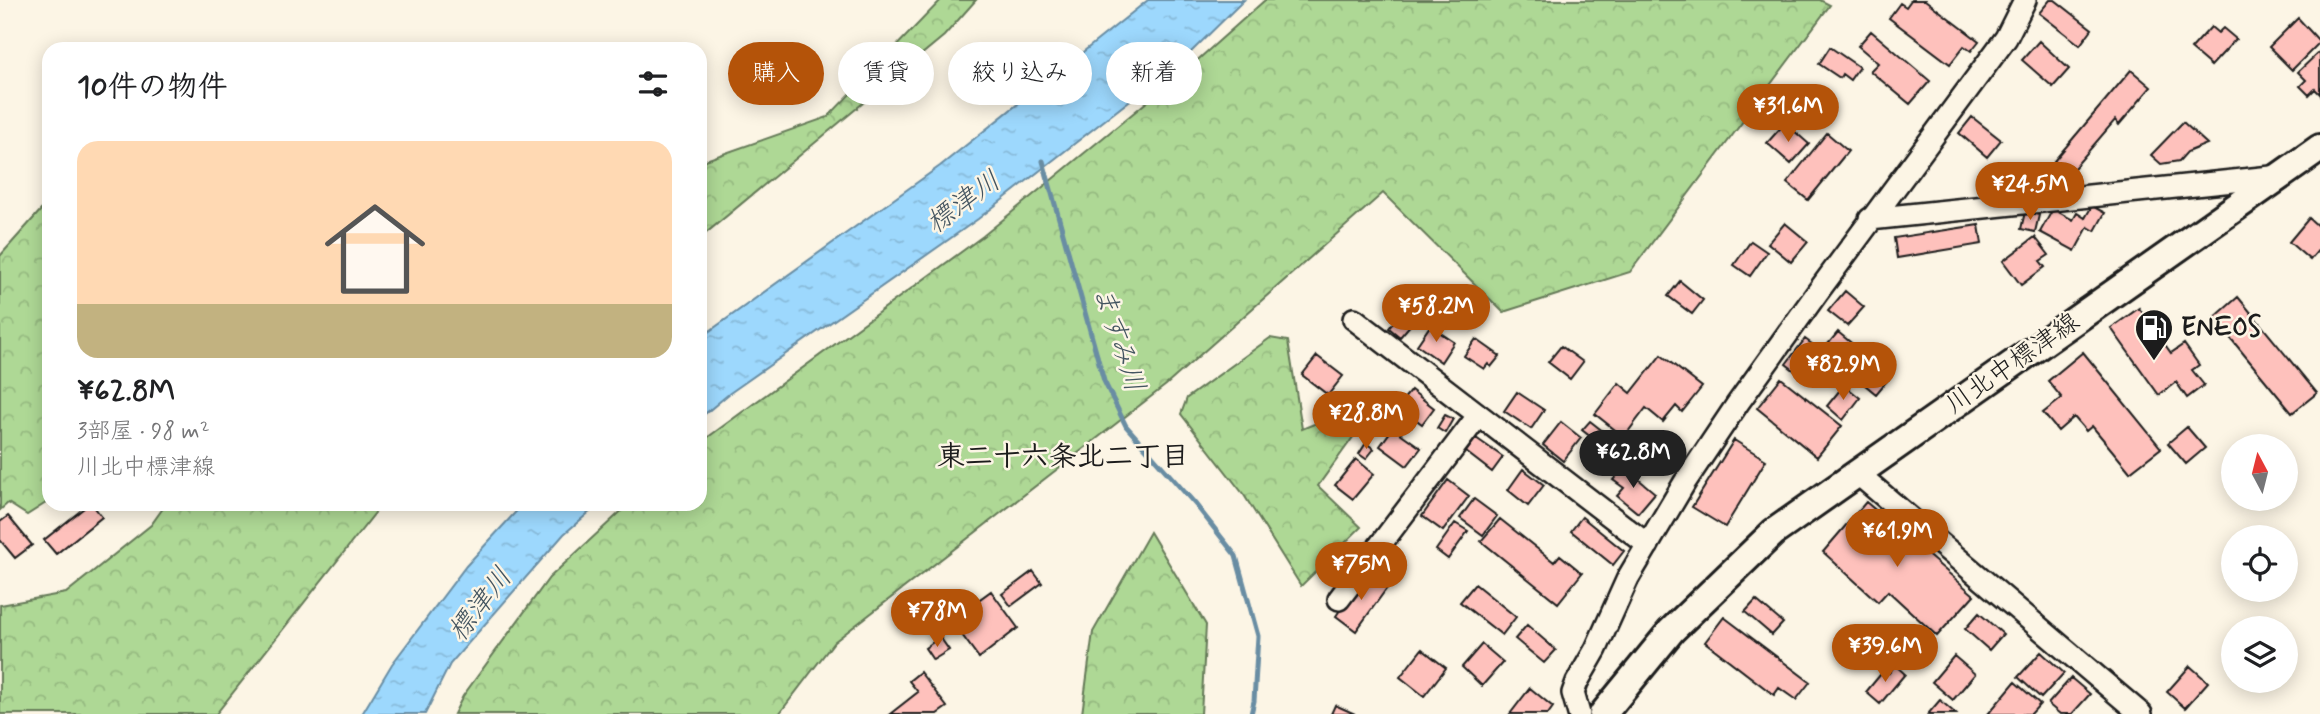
<!DOCTYPE html>
<html lang="ja">
<head>
<meta charset="utf-8">
<style>
  body { margin:0; font-family:Mynerve,"Klee One",sans-serif; background:#f6f6f6; color:#202124; height:100vh; display:flex; flex-direction:column; font-size:26px; white-space:nowrap }
  * { box-sizing:border-box; margin:0 }
  p { font-size:23px; color:#757577 }
  .icon { flex:none; width:38px; height:38px; fill:none; stroke:currentColor; stroke-width:2; stroke-linecap:round; stroke-linejoin:round }
  .map { position:relative; flex:1; overflow:hidden }
  .panel { position:absolute; left:42px; top:42px; width:665px; height:469px; display:flex; flex-direction:column; background:#fff; border-radius:21px; box-shadow:0 4px 18px #0003 }
  .panel>* { flex:none }
  .hud { position:absolute; left:728px; top:42px; width:665px; height:63px; display:flex; gap:14px }
  .needle { width:46px; rotate:353deg }
  .tools { position:absolute; left:2221px; top:434px; display:grid; gap:14px }
  .tools a { display:grid; place-items:center; width:77px; height:77px; border-radius:50%; background:#fff; box-shadow:0 4px 18px #0003; font-size:35px }
  .price { position:absolute; translate:-50% -60px; padding:0 16px; border-radius:24px; background:#b45309; color:#fff; font-size:23px; line-height:46px; filter:drop-shadow(0 2px 4px #0008) }
  .price::after { content:''; position:absolute; left:50%; top:42px; width:21px; height:16px; margin-left:-10px; background:inherit; clip-path:polygon(0 0,100% 0,50% 100%) }
  .price.current { background:#222; color:#fff }
  ul { padding:0; list-style:none }
  li { display:grid; align-content:center; gap:14px; height:371px; padding:0 35px }
  li span { display:grid; place-items:center; height:217px; border-radius:21px; color:#555 }
  li>.icon { margin-inline-start:auto }
  span .icon { width:126px; height:126px; fill:#fffc; stroke-width:1 }
  li b { font-size:30px }
  h2 { display:flex; justify-content:space-between; align-items:center; height:84px; padding:0 35px; font-size:30px }
  .tag { padding:0 24px; border-radius:32px; background:#fff; box-shadow:0 4px 18px #0003; font-size:24px; line-height:63px }
  .tag.current { background:#b45309; color:#fff }
  .map>svg:first-child { display:block }
  .forest { fill:url(#forest-crowns); stroke:#657a58; stroke-width:2 }
  .water { fill:url(#water-ripples); stroke:#698da3; stroke-width:2 }
  .lines { fill:none; stroke-linecap:round; stroke-linejoin:round }
  .stream { stroke:#698da3; stroke-width:5 }
  .building { fill:#fec1bc; stroke:#1c1c1c; stroke-width:2 }
  .minor-casing { stroke:#1c1c1c; stroke-width:26 }
  .major-casing { stroke:#1c1c1c; stroke-width:32 }
  .minor { stroke:#fcf5e5; stroke-width:21 }
  .major { stroke:#fcf5e5; stroke-width:26 }
  .labels { text-anchor:middle; dominant-baseline:central; stroke-width:5; stroke-linejoin:round; paint-order:stroke }
  .poi-label { font-size:26px; font-weight:bold; fill:#1c1c1c; stroke:#fcf5e5; text-anchor:start }
  .street-label { font-size:26px; fill:#1c1c1c; stroke:#fcf5e5 }
  .water-label { font-size:28px; font-style:italic; fill:#435460; stroke:#fcf5e5 }
  .neighbourhood-label { font-size:28px; font-weight:bold; fill:#1c1c1c; stroke:#fcf5e5 }
</style>
</head>
<body>
<div class="map">
<svg width="2320" height="714" viewBox="0 0 2320 714">
  <defs>
    <pattern id="forest-crowns" width="20" height="18" patternUnits="userSpaceOnUse" patternTransform="scale(1.75)"><rect width="20" height="18" fill="#aed895"/><path d="M2 6a3 3 0 1 1 6 0M12 15a3 3 0 1 1 6 0" fill="none" stroke="#95b980"/></pattern>
    <pattern id="water-ripples" width="26" height="14" patternUnits="userSpaceOnUse" patternTransform="scale(1.75)"><rect width="26" height="14" fill="#9dd8fd"/><path d="M2 4q2-2 4 0t4 0M15 11q2-2 4 0t4 0" fill="none" stroke="#87b9d8"/></pattern>
  </defs>
  <rect width="100%" height="100%" fill="#fcf5e5"/>
  <filter id="ink" filterUnits="userSpaceOnUse"><feTurbulence type="fractalNoise" baseFrequency=".0143" numOctaves="2"/><feDisplacementMap in="SourceGraphic" scale="14" xChannelSelector="R" yChannelSelector="G"/><feConvolveMatrix kernelMatrix="1 2 1 2 8 2 1 2 1" color-interpolation-filters="sRGB"/></filter>
  <g filter="url(#ink)">
    <path class="forest" d="M941,0H976L944,36L700,238V162L828,117Z
      M1265,0H1820L1830,5L1630,272L1503,312L1383,193L1166,385L834,642L779,714H454L463,696L549,578L629,504H700V443L983,236L1192,65Z
      M49,201V501L27,515L8,503L0,510V256Z
      M1270,338L1288,341L1302,429L1331,417L1361,426L1318,486L1361,527L1301,586L1244,495L1181,414L1187,398Z
      M166,504H382L216,714H0V605L66,593L151,525Z
      M1150,532L1206,625L1201,714H1082L1093,632Z"/>
    <path class="water" d="M1148,0H1244L1188,55L978,219L730,393L700,418V338L940,166Z
      M523,504H599L564,534L450,664L425,714H362L392,664L466,566Z"/>
    <g class="lines">
      <path class="stream" d="M1043,161L1104,381L1126,426L1196,505L1236,556L1258,636L1254,701L1251,714"/>
    </g>
    <path class="building" d="M1911,0H1925L1979,41L1971,51L1964,46L1950,64L1889,18L1900,3L1906,7Z
      M2050,0H2055L2092,29L2080,45L2039,13Z
      M2298,18L2320,42L2292,70L2269,47Z
      M2211,27L2218,33L2223,28L2236,39L2211,66L2191,49Z
      M1871,31L1930,81L1910,104L1870,71L1878,63L1858,46Z
      M2039,41L2069,69L2053,87L2022,60Z
      M1830,47L1859,67L1850,80L1842,74L1840,78L1819,64Z
      M2320,51V94L2315,89L2309,95L2300,86L2306,80L2298,72Z
      M2131,70L2151,87L2119,125L2115,120L2069,174L2054,161Z
      M1972,117L2001,140L1987,157L1959,133Z
      M2183,122L2207,144L2187,152L2179,161L2161,164L2151,155Z
      M1785,123L1809,144L1791,164L1767,143Z
      M1827,133L1848,151L1808,200L1787,183Z
      M2092,206L2105,213L2095,231L2088,227L2075,251L2040,232L2053,209L2073,220L2077,213L2085,218Z
      M2025,212L2039,215L2035,232L2021,229Z
      M2309,218L2320,228V248L2310,260L2289,242Z
      M1785,223L1808,242L1791,262L1768,243Z
      M1979,225L1982,244L1897,258L1894,238Z
      M2035,237L2049,255L2040,261L2045,267L2021,285L2003,261Z
      M1751,241L1767,252L1750,276L1734,265Z
      M1680,281L1703,300L1692,314L1668,296Z
      M1845,291L1864,307L1847,326L1828,311Z
      M2238,297L2317,393L2292,413L2214,318Z
      M2139,308L2171,353L2184,344L2199,365L2192,370L2204,385L2187,398L2176,382L2159,395L2111,328Z
      M1401,313L1413,322L1400,337L1389,328Z
      M1430,326L1454,342L1441,362L1417,345Z
      M1838,332L1891,376L1876,394L1823,350Z
      M1476,339L1500,356L1491,367L1488,364L1484,369L1464,356Z
      M1805,339L1820,350L1809,365L1816,370L1808,381L1786,364Z
      M1561,346L1583,362L1570,379L1548,362Z
      M2083,352L2161,448L2130,472L2092,426L2086,431L2074,417L2058,431L2043,413L2062,398L2048,381Z
      M1661,355L1702,387L1682,412L1676,406L1663,422L1646,408L1624,437L1595,414L1619,383L1631,393Z
      M1317,356L1343,376L1328,395L1302,375Z
      M1781,378L1842,426L1817,457L1757,408Z
      M1844,385L1860,398L1843,420L1827,406Z
      M1411,390L1434,408L1422,424L1398,406Z
      M1517,392L1544,410L1531,429L1504,411Z
      M1445,415L1453,419L1445,433L1437,428Z
      M1590,421L1619,444L1611,453L1582,430Z
      M1561,422L1581,438L1563,461L1543,445Z
      M2187,427L2205,448L2186,464L2168,443Z
      M1393,428L1421,448L1407,466L1380,446Z
      M1476,438L1503,457L1492,472L1466,452Z
      M1734,440L1766,460L1725,527L1692,507Z
      M1366,443L1374,449L1366,459L1359,454Z
      M1356,459L1374,474L1353,499L1335,485Z
      M1624,467L1655,493L1638,513L1617,496L1624,488L1613,480Z
      M1523,469L1544,485L1528,506L1508,490Z
      M1448,480L1469,496L1443,531L1422,516Z
      M1474,499L1497,516L1483,535L1460,518Z
      M1866,502L1974,595L1937,636L1888,591L1878,602L1823,552Z
      M89,504H92L102,517L56,554L44,540Z
      M8,516L32,545L15,558L0,540V522Z
      M1582,517L1624,551L1613,565L1571,531Z
      M1500,519L1554,562L1560,555L1582,573L1558,603L1481,541Z
      M1455,523L1468,531L1448,559L1436,550Z
      M1033,571L1042,583L1011,606L1002,594Z
      M1366,573L1387,588L1356,631L1336,616Z
      M1475,584L1516,617L1502,635L1460,602Z
      M991,591L1018,628L979,658L951,620Z
      M1756,600L1783,623L1772,635L1745,612Z
      M1979,613L2003,634L1989,650L1965,629Z
      M1724,617L1810,682L1796,700L1779,688L1774,695L1705,642Z
      M1527,625L1556,650L1544,663L1515,639Z
      M940,637L949,650L933,660L925,648Z
      M1482,644L1503,662L1482,686L1462,667Z
      M1422,649L1446,668L1424,696L1400,677Z
      M2041,652L2064,673L2041,698L2018,677Z
      M1954,656L1975,674L1953,700L1932,682Z
      M1895,665L1905,674L1880,704L1866,692L1885,669L1889,673Z
      M2190,666L2208,682L2185,708L2167,692Z
      M920,672L947,707L937,714H890L918,692L909,681Z
      M2071,678L2090,694L2072,714H2060L2048,704Z
      M2015,682L2040,704L2031,714H1988Z
      M1530,688L1553,707L1548,714H1510Z
      M1940,700L1956,714H1928Z
      M1335,705L1355,714H1331Z"/>
    <g class="lines">
      <defs>
        <path id="minor" d="M1870,219L2281,176
          M1354,319L1648,545
          M1857,473L2141,714
          M1339,599L1478,416
          M1579,714L1573,693L1577,682L1596,649L1628,578L1685,482L1738,403L1817,293L2006,38L2025,0"/>
        <path id="major" d="M1603,714L1671,631L1774,532L2320,148"/>
      </defs>
      <use href="#minor" class="minor-casing"/>
      <use href="#major" class="major-casing"/>
      <use href="#minor" class="minor"/>
      <use href="#major" class="major"/>
    </g>
  </g>
  <defs>
    <symbol id="fuel-pin" viewBox="-11 -11 22 30"><path d="M0 17L-7.5 6A9.5 9.5 0 1 1 7.5 6Z" fill="#1c1c1c" stroke="#fcf5e5"/><path d="M-5.5-6h7V0h2V4h1.3V-2.5L3-4.5l.8-.8L6-3V5H2.5V1h-1V6h-7ZM-4.2-4.7v3.2H.2V-4.7Z" fill="#fff"/></symbol>
  </defs>
  <g fill-rule="evenodd">
    <use href="#fuel-pin" x="2132" y="306" width="44" height="60"/>
  </g>
  <g class="labels">
    <g class="poi-label">
      <text x="2181" y="328">ENEOS</text>
    </g>
    <g class="street-label">
      <text transform="translate(2013 364) rotate(-35)">川北中標津線</text>
    </g>
    <g class="water-label">
      <text transform="translate(964 203) rotate(-36)">標津川</text>
      <text transform="translate(1118 339) rotate(72)">ますみ川</text>
      <text transform="translate(481 605) rotate(-52)">標津川</text>
    </g>
    <g class="neighbourhood-label">
      <text x="1063" y="457">東二十六条北二丁目</text>
    </g>
  </g>
</svg>
<div class="tools">
<a><svg class="needle" viewBox="-14 -14 28 28"><path d="M0-13l5 13h-10z" fill="#e53935"/><path d="M0 13l5-13h-10z" fill="#757577"/></svg></a>
<a><svg class="icon" aria-label="locate" viewBox="0 0 24 24"><circle cx="12" cy="12" r="6"/><path d="M12 2v4M12 18v4M2 12h4M18 12h4"/></svg></a>
<a><svg class="icon" aria-label="layers" viewBox="0 0 24 24"><path d="M12 4l9 5-9 5-9-5zM3 14l9 5 9-5"/></svg></a>
</div>
<b class="price" style="left:1788px;top:144px">¥31.6M</b>
<b class="price" style="left:2030px;top:222px">¥24.5M</b>
<b class="price" style="left:1436px;top:344px">¥58.2M</b>
<b class="price" style="left:1843px;top:402px">¥82.9M</b>
<b class="price" style="left:1366px;top:451px">¥28.8M</b>
<b class="price current" style="left:1633px;top:490px">¥62.8M</b>
<b class="price" style="left:1897px;top:569px">¥61.9M</b>
<b class="price" style="left:1361px;top:602px">¥75M</b>
<b class="price" style="left:937px;top:649px">¥78M</b>
<b class="price" style="left:1885px;top:684px">¥39.6M</b>
<div class="hud">
<a class="tag current">購入</a>
<a class="tag">賃貸</a>
<a class="tag">絞り込み</a>
<a class="tag">新着</a>
</div>
<section class="panel">
<h2>10件の物件<svg class="icon" aria-label="filters" viewBox="0 0 24 24"><path d="M4 7h16M4 17h16"/><circle cx="9" cy="7" r="2"/><circle cx="15" cy="17" r="2"/></svg></h2>
<ul>
<li><span style="background:linear-gradient(#ffd9b3 75%,#c2b280 0)"><svg class="icon" aria-label="home" viewBox="0 0 24 24"><path d="M3 11l9-7 9 7M6 9v11h12V9"/></svg></span><div><b>¥62.8M</b><p>3部屋 · 98 m²</p><p>川北中標津線</p></div></li>
</ul>
</section>
</div>
</body>
</html>
